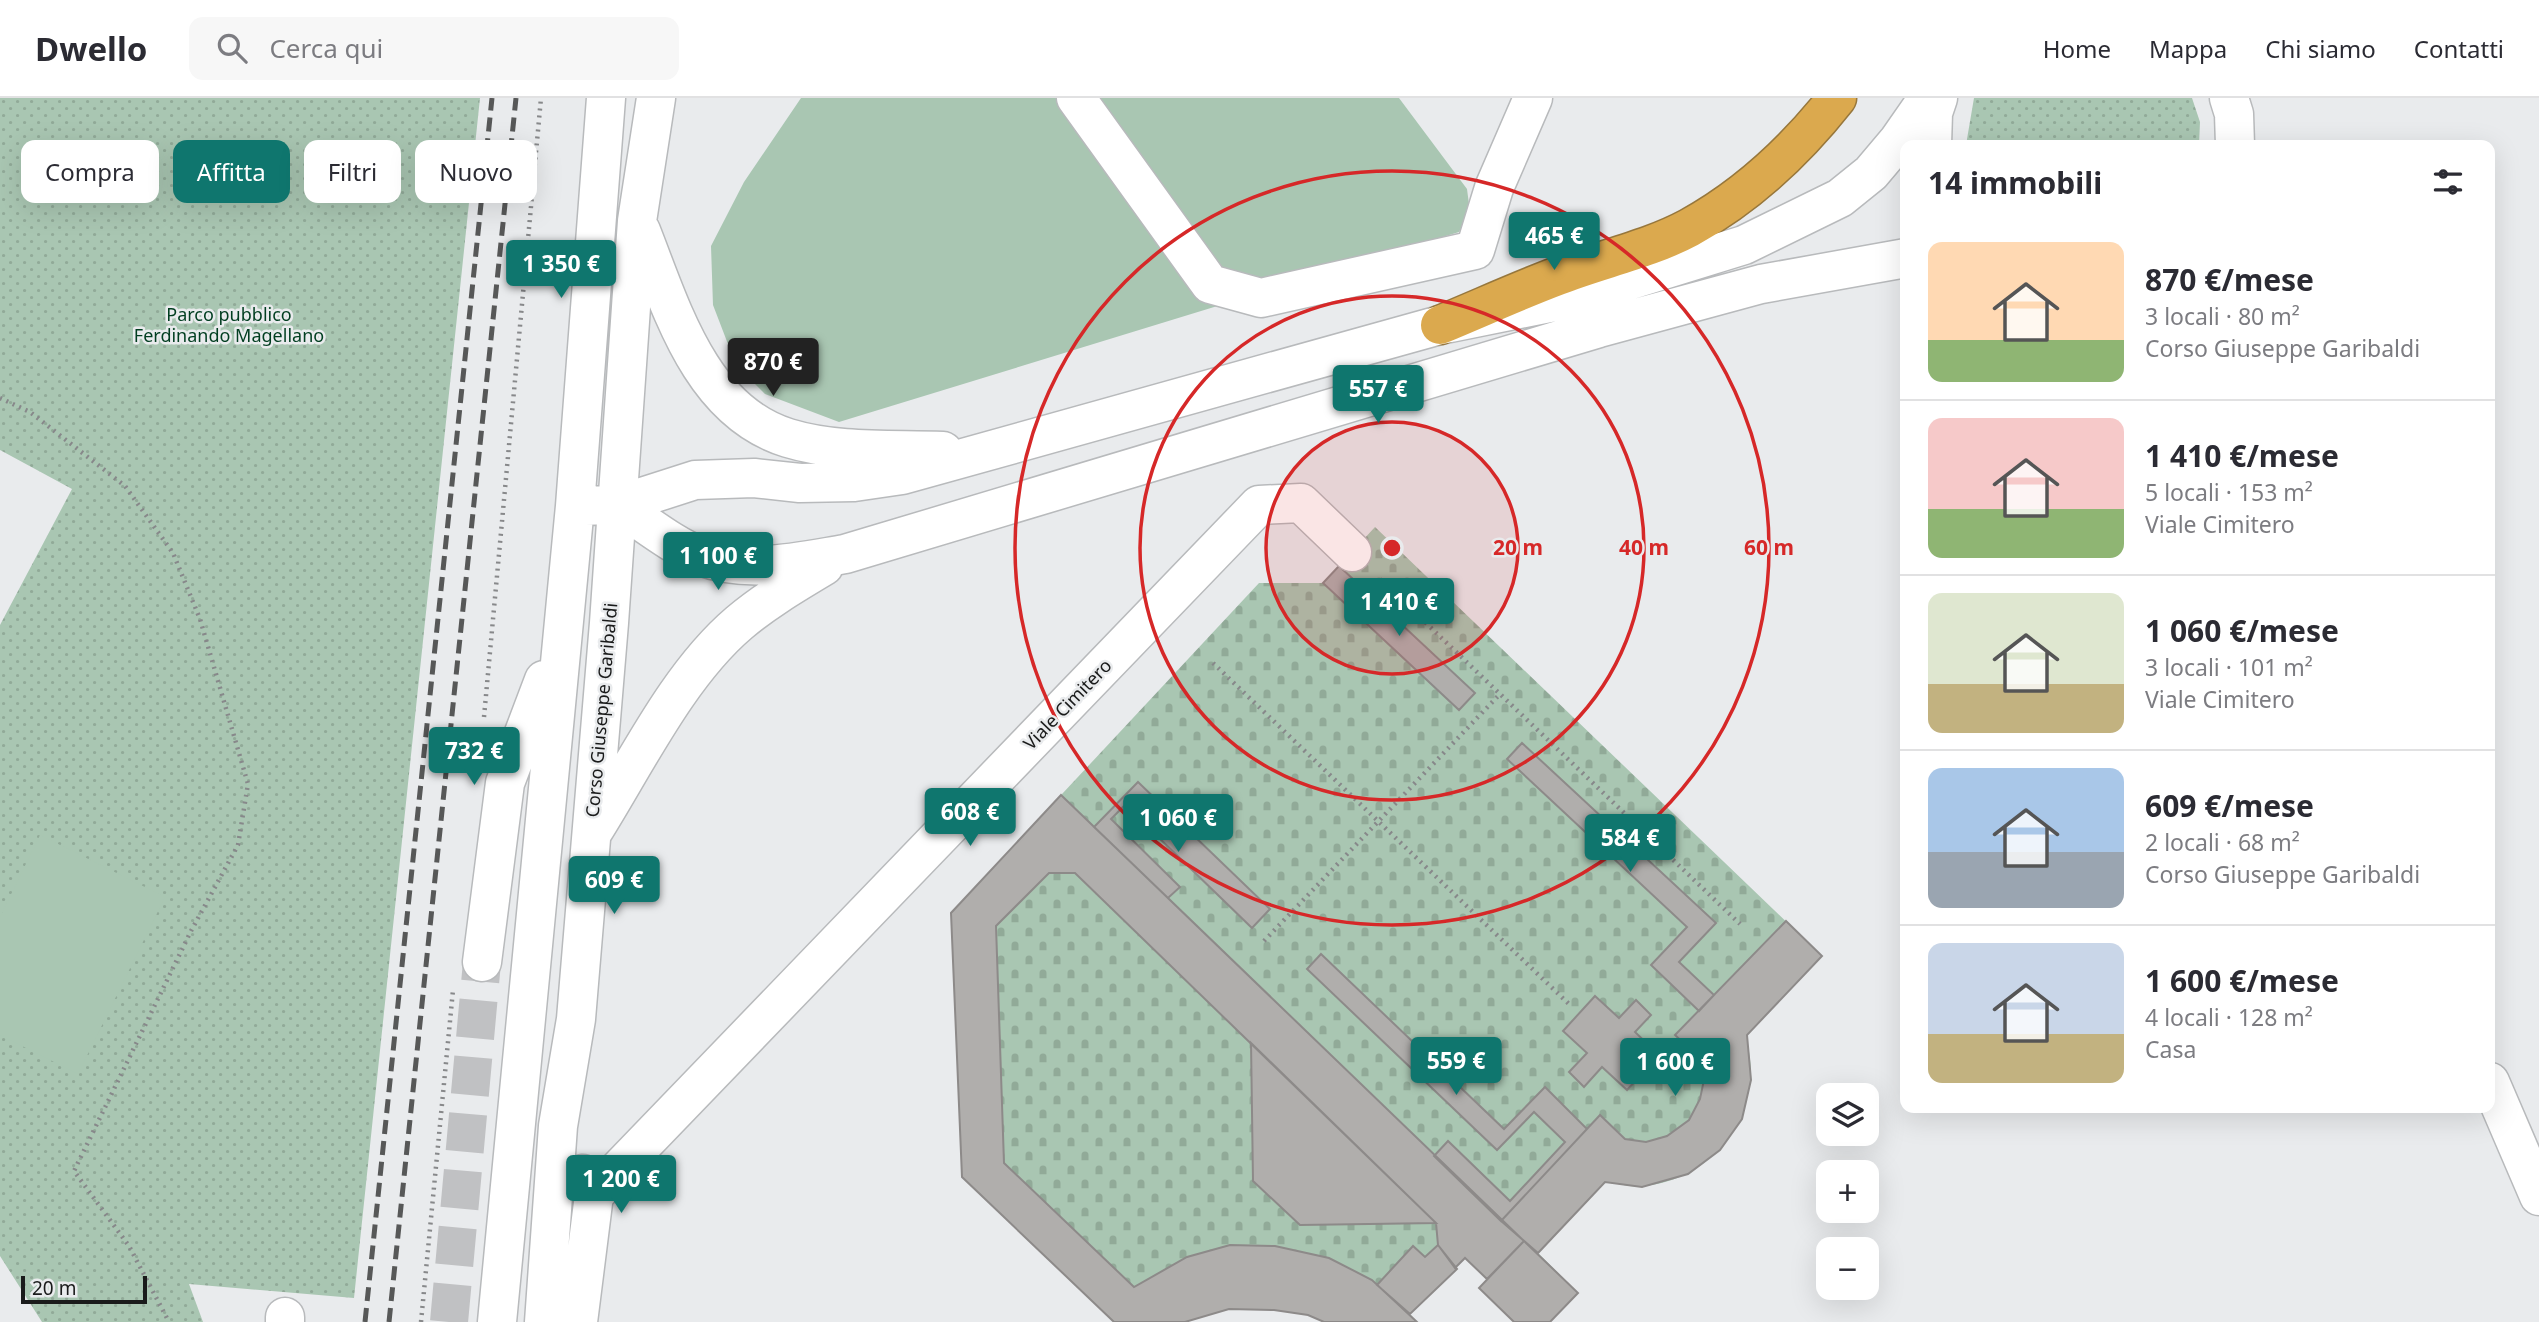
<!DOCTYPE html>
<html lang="it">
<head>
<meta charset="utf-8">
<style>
  body { margin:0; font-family:"Noto Sans",sans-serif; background:#f7f7f7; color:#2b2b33; height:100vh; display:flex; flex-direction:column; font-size:26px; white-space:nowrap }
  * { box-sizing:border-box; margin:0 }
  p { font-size:23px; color:#7c7c81 }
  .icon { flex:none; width:38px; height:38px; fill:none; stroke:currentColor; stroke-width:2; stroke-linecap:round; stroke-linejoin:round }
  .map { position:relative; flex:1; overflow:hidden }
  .details { position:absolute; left:1900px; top:42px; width:595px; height:973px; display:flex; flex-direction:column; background:#fff; border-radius:14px; box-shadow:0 7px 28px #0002 }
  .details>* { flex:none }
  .guide { position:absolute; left:21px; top:42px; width:665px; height:63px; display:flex; gap:14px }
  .tools { position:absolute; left:1816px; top:985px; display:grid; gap:14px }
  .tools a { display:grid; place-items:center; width:63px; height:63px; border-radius:14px; background:#fff; box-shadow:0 7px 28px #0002; font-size:35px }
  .scale { position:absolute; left:21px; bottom:18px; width:126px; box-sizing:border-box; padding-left:7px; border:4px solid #1a1b1b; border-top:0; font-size:19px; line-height:24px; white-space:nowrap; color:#1a1b1b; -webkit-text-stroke:5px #e9ebed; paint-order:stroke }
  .price { position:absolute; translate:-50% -60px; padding:0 16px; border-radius:7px; background:#0f766e; color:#fff; font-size:23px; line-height:46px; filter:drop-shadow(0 2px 4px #0008) }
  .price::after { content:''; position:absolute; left:50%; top:42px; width:21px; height:16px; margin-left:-10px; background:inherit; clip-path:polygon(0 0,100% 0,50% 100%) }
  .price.current { background:#222; color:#fff }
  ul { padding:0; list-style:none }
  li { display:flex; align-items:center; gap:21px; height:175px; padding:0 28px }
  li+li { border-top:2px solid #e1e1e2 }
  li span { display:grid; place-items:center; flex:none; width:196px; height:140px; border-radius:14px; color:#555 }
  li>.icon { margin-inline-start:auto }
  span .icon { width:84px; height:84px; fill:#fffc; stroke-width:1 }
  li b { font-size:30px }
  h2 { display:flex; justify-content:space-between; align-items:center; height:84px; padding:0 28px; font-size:30px }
  .chip { padding:0 24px; border-radius:14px; background:#fff; box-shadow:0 7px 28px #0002; font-size:24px; line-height:63px }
  .chip.current { background:#0f766e; color:#fff }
  header { display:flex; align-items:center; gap:42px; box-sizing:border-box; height:98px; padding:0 35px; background:#fff; border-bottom:2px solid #e1e1e2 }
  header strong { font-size:33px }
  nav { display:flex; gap:38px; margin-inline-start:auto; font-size:24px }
  .search { width:490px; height:63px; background:#f7f7f7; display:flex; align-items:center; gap:18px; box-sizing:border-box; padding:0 24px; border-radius:14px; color:#7c7c81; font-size:26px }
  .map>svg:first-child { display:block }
  .grass { fill:url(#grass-dots) }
  .cemetery { fill:url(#cemetery-stones) }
  .garden { fill:#a9c6b2 }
  .building { fill:#b0aeac; stroke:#8d8a89; stroke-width:2 }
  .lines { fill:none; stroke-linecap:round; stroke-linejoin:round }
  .minor-tunnel { stroke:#c0c1c3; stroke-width:38; stroke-dasharray:38 19; stroke-linecap:butt }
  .minor-casing { stroke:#b8babc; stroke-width:41 }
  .highway-casing { stroke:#97773c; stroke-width:41 }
  .path { stroke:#87888a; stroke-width:4.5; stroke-dasharray:2 5; stroke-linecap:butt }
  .minor { stroke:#fff; stroke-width:38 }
  .highway { stroke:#dba94e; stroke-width:38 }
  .rail { stroke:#575858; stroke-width:5; stroke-dasharray:14 7; stroke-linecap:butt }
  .ring { fill:none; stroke:#d62828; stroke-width:3.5 }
  .labels { text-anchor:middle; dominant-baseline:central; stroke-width:5; stroke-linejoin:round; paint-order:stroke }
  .park-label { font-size:18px; fill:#013e20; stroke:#e9ebed }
  .street-label { font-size:18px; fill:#1a1b1b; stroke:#e9ebed }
  .centre { fill:#d62828; stroke:#e9ebed; stroke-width:3.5 }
  .ring-label { font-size:21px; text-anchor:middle; font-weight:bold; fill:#d62828; stroke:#e9ebed; stroke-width:5; stroke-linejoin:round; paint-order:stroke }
</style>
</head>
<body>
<header>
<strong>Dwello</strong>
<div class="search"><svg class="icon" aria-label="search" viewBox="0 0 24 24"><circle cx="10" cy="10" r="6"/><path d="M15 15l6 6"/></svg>Cerca qui</div>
<nav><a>Home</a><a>Mappa</a><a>Chi siamo</a><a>Contatti</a></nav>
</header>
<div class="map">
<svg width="2539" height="1224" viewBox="0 0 2539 1224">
  <defs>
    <pattern id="grass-dots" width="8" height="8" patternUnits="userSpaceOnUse" patternTransform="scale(1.75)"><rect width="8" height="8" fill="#a9c6b2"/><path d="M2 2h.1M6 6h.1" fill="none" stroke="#91aa98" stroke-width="1.8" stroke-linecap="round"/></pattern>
    <pattern id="cemetery-stones" width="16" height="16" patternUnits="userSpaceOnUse" patternTransform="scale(1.75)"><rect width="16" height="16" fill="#a9c6b2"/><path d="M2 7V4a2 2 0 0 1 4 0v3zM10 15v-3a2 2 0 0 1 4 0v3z" fill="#91aa98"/></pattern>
  </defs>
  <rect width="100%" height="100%" fill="#e9ebed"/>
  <path class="grass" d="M0,0H480L354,1200L189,1186L203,1224H42L0,1158V527L72,391L0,352Z
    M1974,0H2192L2200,24L2199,47H1966Z"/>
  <path class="cemetery" d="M1375,429L1822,858L1747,937C1748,952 1753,970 1750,985C1742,1041 1700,1083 1643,1088C1631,1090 1617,1085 1605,1084L1538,1155L1578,1195L1550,1224H1514L1479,1190L1487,1181L1465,1160L1410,1216L1417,1224H1324L1308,1217L1274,1212L1229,1211L1185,1224H1114L962,1079L951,815L1259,485H1323Z"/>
  <path class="garden" d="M801,0H1399L1467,91L1470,114L1459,134L839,324L765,296L736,267L713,207L711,148L744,84Z
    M40,737L165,799L78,976L0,937V819Z"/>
  <path class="building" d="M1339,468L1475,595L1459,612L1323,485Z
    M1522,645L1716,825L1679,864L1714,897L1699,913L1651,867L1687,829L1507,661Z
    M1138,684L1270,811L1252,830L1125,707L1111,721L1180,789L1168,800L1094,729Z
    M1061,697L1524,1143L1487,1181L1465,1160L1455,1170L1438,1147L1436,1125L1075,775H1049L996,828L1004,1065L1134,1189L1187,1159L1230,1147L1275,1148L1329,1160L1372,1182L1417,1224H1324L1308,1217L1274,1212L1229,1211L1185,1224H1114L962,1079L951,815Z
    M1786,823L1822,858L1747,937L1751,982L1742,1021L1720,1052L1688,1076L1642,1089L1605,1084L1538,1155L1501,1123L1600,1017L1625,1041L1646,1044L1667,1038L1689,1022L1700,1001L1705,977L1704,964L1675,937Z
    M1321,856L1504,1031L1545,989L1587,1031L1501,1123L1434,1058L1448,1043L1510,1103L1565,1044L1534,1014L1497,1052L1307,871Z
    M1595,898L1619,920L1636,902L1651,917L1635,934L1659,957L1627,992L1602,969L1584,989L1569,974L1587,955L1563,933Z
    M1251,945L1436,1125L1300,1127L1253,1083Z
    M1524,1143L1578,1195L1550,1224H1514L1479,1190Z
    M1438,1147L1457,1171L1410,1216L1377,1187L1413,1148L1425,1159Z"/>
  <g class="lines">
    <path class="minor-tunnel" d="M449,1224L482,864"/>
    <defs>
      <path id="minor" d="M1076,0L1210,186L1261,200L1475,152L1494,90L1533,0
        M2229,0L2234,16L2235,47
        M1932,47L1933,15L1938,0
        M641,133C671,209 700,313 788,340C837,355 892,351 943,353
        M617,407C643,423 671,447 700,458C748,476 797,464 845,456L1599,230L1761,186L1906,160
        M575,408L617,407L695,382L754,380L800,385L854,384L902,377L1440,227L1569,201L1744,147L1840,100L1871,75L1898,43L1928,0
        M594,732C636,665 678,577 739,525C765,503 794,486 824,468
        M482,864L505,685L544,582
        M2490,984L2539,1098
        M594,1097L1259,407L1301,405L1352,454
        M285,1219V1224
        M497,1224L575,408L606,0
        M544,1224L558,1028L576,921L609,525L637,123L656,0
        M578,1224L594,1097L583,1076"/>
      <path id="highway" d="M1440,227C1479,211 1518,193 1558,178C1601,161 1648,152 1689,130C1747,98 1796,52 1837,0"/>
    </defs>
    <use href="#minor" class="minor-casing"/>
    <use href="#highway" class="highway-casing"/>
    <path class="path" d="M0,300L30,314L125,388L173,455L200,521L248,686L238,747L191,833L74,1073L129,1148L169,1224
      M1380,481L1740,826
      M1213,565L1570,907
      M484,619L541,0
      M1264,843L1500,596
      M421,1224L453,892"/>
    <use href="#minor" class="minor"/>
    <use href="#highway" class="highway"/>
    <path class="rail" d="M365,1224L492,0
      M389,1224L516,0"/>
  </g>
  <circle cx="1392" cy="450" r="126" fill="#d62828" fill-opacity=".12"/>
  <g class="ring">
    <circle cx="1392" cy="450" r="126"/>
    <circle cx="1392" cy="450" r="252"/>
    <circle cx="1392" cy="450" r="377"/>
  </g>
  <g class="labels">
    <g class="park-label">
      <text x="229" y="216">Parco pubblico<tspan x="229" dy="21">Ferdinando Magellano</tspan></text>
    </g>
    <g class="street-label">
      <text transform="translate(1067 606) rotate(-46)">Viale Cimitero</text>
      <text transform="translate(601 612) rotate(-85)">Corso Giuseppe Garibaldi</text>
    </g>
  </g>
  <circle cx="1392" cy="450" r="10" class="centre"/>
  <g class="ring-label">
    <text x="1518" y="457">20 m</text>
    <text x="1644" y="457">40 m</text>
    <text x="1769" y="457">60 m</text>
  </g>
</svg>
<div class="tools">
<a><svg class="icon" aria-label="layers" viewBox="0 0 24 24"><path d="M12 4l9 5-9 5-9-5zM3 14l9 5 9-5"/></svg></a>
<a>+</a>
<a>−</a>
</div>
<div class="scale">20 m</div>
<b class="price" style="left:1554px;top:174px">465 €</b>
<b class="price" style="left:561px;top:202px">1 350 €</b>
<b class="price current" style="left:773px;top:300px">870 €</b>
<b class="price" style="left:1378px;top:327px">557 €</b>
<b class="price" style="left:718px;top:494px">1 100 €</b>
<b class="price" style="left:1399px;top:540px">1 410 €</b>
<b class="price" style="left:474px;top:689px">732 €</b>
<b class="price" style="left:970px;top:750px">608 €</b>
<b class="price" style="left:1178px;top:756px">1 060 €</b>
<b class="price" style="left:1630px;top:776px">584 €</b>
<b class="price" style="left:614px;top:818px">609 €</b>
<b class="price" style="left:1456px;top:999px">559 €</b>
<b class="price" style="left:1675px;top:1000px">1 600 €</b>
<b class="price" style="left:621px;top:1117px">1 200 €</b>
<div class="guide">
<a class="chip">Compra</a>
<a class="chip current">Affitta</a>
<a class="chip">Filtri</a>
<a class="chip">Nuovo</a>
</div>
<section class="details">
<h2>14 immobili<svg class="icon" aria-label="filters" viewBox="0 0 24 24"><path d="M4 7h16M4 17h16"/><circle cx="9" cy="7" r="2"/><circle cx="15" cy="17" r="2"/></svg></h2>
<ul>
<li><span style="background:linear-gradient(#ffd9b3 70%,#8fb573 0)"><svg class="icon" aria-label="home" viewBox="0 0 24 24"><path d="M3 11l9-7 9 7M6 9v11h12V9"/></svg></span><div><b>870 €/mese</b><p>3 locali · 80 m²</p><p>Corso Giuseppe Garibaldi</p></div></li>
<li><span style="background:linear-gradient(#f6c9c9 65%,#8fb573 0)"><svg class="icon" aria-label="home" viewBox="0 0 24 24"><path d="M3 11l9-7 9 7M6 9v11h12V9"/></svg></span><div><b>1 410 €/mese</b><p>5 locali · 153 m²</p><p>Viale Cimitero</p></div></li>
<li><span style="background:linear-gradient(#dfe7d0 65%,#c2b280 0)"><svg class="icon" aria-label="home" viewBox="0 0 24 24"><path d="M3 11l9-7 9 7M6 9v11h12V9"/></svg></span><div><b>1 060 €/mese</b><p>3 locali · 101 m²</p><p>Viale Cimitero</p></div></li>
<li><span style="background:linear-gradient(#a9c7e8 60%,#9aa5b1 0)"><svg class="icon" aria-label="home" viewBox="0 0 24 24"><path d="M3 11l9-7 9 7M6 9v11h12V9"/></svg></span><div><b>609 €/mese</b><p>2 locali · 68 m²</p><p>Corso Giuseppe Garibaldi</p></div></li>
<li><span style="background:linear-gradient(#c9d6e8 65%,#c2b280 0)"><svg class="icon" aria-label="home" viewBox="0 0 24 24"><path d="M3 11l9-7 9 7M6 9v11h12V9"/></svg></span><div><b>1 600 €/mese</b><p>4 locali · 128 m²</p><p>Casa</p></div></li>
</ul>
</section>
</div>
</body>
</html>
